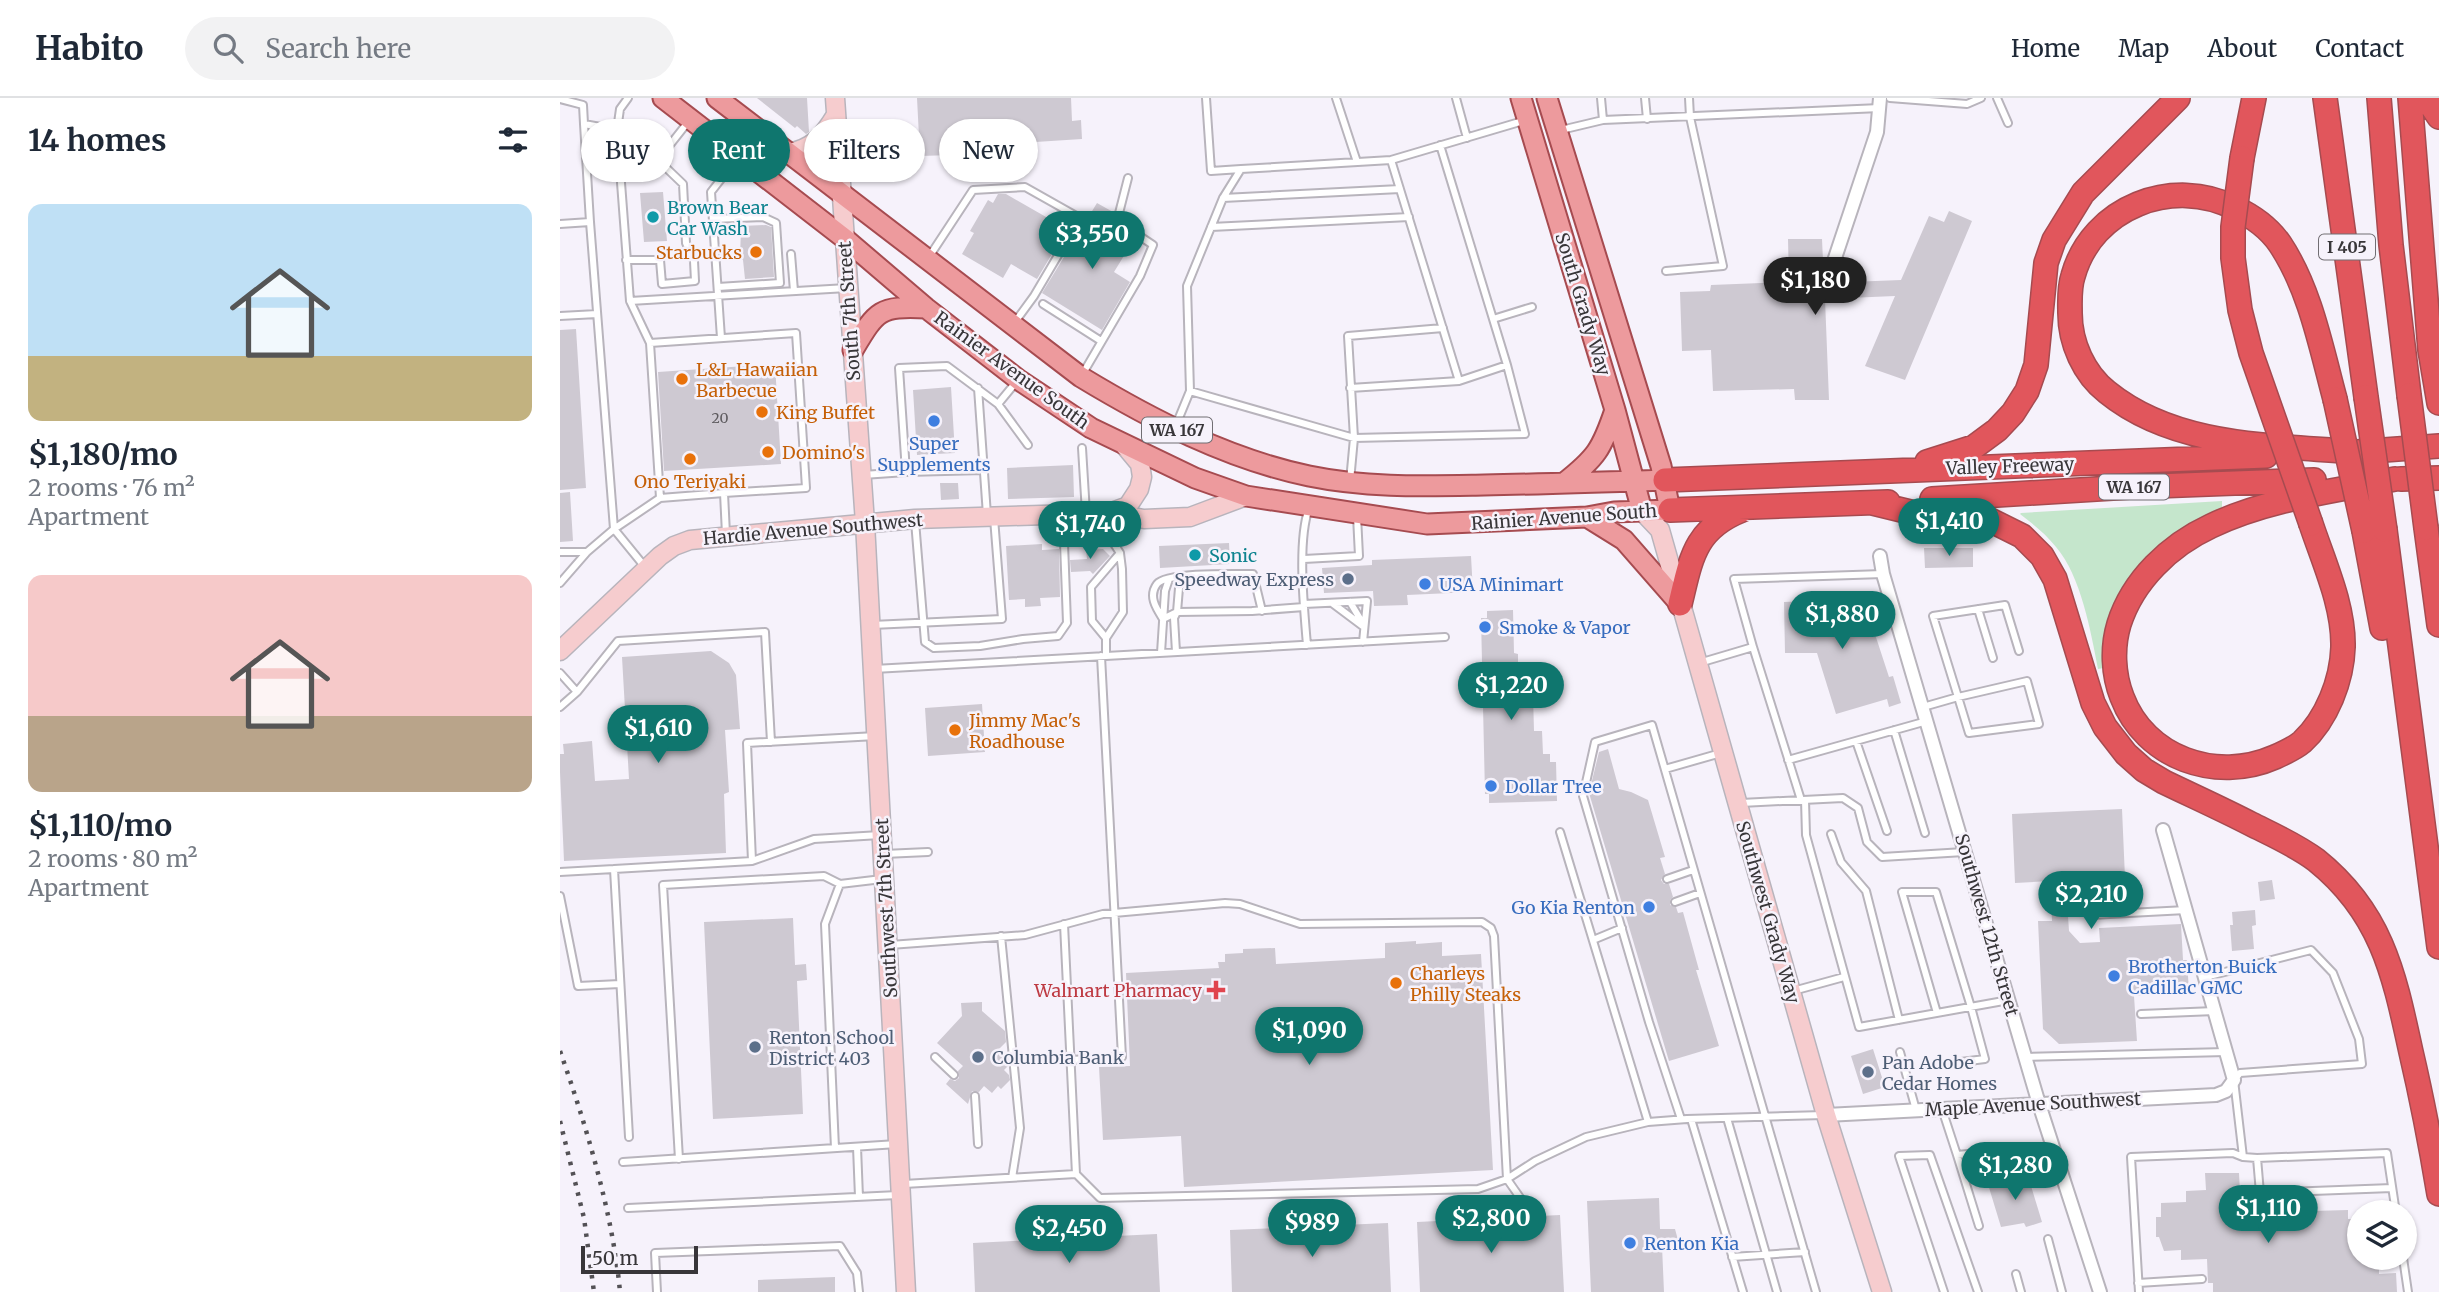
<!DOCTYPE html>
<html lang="en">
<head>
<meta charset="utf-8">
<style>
  body { margin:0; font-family:Merriweather,serif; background:#f2f2f3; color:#1f2937; height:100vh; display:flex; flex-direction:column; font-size:26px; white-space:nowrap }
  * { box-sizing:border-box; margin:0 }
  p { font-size:23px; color:#747a83 }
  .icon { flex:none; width:38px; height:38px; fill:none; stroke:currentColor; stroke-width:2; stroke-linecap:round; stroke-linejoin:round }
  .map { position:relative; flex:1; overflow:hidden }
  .details { display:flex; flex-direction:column; background:#fff; width:560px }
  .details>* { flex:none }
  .banner { position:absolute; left:21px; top:21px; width:665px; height:63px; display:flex; gap:14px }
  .tools { position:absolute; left:1787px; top:1102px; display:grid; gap:14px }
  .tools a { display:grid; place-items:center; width:70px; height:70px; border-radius:50%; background:#fff; box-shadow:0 2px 5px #0004; font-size:35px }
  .scale { position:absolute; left:21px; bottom:18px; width:117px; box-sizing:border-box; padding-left:7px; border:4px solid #383639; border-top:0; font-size:19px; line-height:24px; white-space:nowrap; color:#383639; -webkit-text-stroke:5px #f6f2fb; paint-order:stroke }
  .price { position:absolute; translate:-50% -60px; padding:0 16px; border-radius:24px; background:#0f766e; color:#fff; font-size:23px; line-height:46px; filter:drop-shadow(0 2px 4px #0008) }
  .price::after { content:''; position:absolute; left:50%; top:42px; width:21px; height:16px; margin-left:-10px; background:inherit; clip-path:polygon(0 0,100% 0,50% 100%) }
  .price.current { background:#222; color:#fff }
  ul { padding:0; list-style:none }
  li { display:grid; align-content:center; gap:14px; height:371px; padding:0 28px }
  li span { display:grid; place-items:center; height:217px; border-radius:14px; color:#555 }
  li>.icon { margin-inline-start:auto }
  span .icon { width:126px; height:126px; fill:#fffc; stroke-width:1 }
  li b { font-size:30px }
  h2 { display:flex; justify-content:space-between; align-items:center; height:84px; padding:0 28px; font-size:30px }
  .chip { padding:0 24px; border-radius:32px; background:#fff; box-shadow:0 2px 5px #0004; font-size:24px; line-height:63px }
  .chip.current { background:#0f766e; color:#fff }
  header { display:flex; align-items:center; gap:42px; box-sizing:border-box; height:98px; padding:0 35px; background:#fff; border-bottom:2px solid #e0e1e3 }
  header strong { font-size:33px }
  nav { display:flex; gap:38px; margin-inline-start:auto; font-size:24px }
  .search { width:490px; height:63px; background:#f2f2f3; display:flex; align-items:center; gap:18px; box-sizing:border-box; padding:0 24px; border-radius:38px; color:#747a83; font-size:26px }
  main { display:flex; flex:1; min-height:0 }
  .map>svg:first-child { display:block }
  .green { fill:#c5e6cc }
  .building { fill:#cec9d2 }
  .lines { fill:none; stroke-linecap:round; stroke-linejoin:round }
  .lane-casing { stroke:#b8b4bc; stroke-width:10 }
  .street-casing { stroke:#b8b4bc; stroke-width:16 }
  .secondary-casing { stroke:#b8b4bc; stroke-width:21 }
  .primary-casing { stroke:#a64b50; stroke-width:23 }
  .highway-casing { stroke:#a64b50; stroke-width:26 }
  .lane { stroke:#fff; stroke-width:6 }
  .street { stroke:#fff; stroke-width:12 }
  .secondary { stroke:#f6ccce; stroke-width:18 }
  .primary { stroke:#ed9a9d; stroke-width:19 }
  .highway { stroke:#e1565c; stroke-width:23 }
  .rail { stroke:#535155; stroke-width:4.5; stroke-dasharray:3.5 7; stroke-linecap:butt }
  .highway-bridge-casing { stroke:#a64b50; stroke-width:26; stroke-linecap:butt }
  .highway-bridge { stroke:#e1565c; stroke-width:23 }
  .culture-dot { fill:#0f9aa8; stroke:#f6f2fb; stroke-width:2.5 }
  .food-dot { fill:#e8710a; stroke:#f6f2fb; stroke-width:2.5 }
  .shop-dot { fill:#3f7fe0; stroke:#f6f2fb; stroke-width:2.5 }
  .service-dot { fill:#5c6f8a; stroke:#f6f2fb; stroke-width:2.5 }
  .health-dot { fill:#e0444e; stroke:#f6f2fb; stroke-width:2.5 }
  .labels { text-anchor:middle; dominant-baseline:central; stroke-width:5; stroke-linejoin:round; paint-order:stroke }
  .number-label { font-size:14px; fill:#5e5b5f }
  .shield { fill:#f6f2fb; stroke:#716e73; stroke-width:2 }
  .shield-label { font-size:16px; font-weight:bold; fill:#383639 }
  .culture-label { font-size:18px; fill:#0d838f; stroke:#f6f2fb; text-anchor:start }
  .food-label { font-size:18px; fill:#c56008; stroke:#f6f2fb; text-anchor:start }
  .street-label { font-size:18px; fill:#383639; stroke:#f6f2fb }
  .shop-label { font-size:18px; fill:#366cbe; stroke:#f6f2fb; text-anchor:start }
  .service-label { font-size:18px; fill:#4e5e75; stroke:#f6f2fb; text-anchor:start }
  .health-label { font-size:18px; fill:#be3a42; stroke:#f6f2fb; text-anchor:end }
</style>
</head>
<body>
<header>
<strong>Habito</strong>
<div class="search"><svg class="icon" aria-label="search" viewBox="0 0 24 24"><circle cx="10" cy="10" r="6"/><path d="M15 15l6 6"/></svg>Search here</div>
<nav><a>Home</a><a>Map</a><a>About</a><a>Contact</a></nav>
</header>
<main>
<section class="details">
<h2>14 homes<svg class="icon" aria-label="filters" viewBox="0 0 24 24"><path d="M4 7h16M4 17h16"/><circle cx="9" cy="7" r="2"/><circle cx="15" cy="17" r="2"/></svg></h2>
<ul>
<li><span style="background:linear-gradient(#bfe0f5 70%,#c2b280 0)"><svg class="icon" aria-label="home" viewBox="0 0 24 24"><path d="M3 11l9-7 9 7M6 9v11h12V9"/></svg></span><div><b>$1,180/mo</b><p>2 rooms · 76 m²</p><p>Apartment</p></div></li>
<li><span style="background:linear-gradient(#f6c9c9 65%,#b9a48a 0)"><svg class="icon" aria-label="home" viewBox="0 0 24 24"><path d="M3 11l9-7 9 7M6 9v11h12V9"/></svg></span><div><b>$1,110/mo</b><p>2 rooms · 80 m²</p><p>Apartment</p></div></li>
</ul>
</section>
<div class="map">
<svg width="1879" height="1194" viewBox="0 0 1879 1194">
  <rect width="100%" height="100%" fill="#f6f2fb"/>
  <path class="green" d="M1662,403V409L1613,438L1549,569L1538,571C1531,534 1521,478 1496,449C1486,436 1473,426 1460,416L1461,415Z"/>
  <path class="building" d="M197,0H247L249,34L246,36L237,28L235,30Z
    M357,0H511L512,23L521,22L522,41L443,46L440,41L436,40L431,46L392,49L393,57L360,58Z
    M103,94L107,143L84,144L80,95Z
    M438,96H446L507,131L477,181L451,166L443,180L402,156L414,135L410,133L428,102L433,105Z
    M537,105L553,114L547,127L573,143L554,174L570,184L542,232L482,195Z
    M1389,113L1412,123L1345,282L1305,268L1335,198L1265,201L1269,302H1235L1234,291L1153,293L1151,252L1122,253L1120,194L1150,193L1151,187L1229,184L1228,141H1262L1264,185L1341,182L1369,118L1384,124Z
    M206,127L211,129L214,179L185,181L183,162H180L181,128Z
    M16,231L26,390L0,392V232Z
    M215,266L221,366L104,373L98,274Z
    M391,289L395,355L357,357L353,292Z
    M513,367L514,399L448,401L447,370Z
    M380,385H398L399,401L381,402Z
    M10,394L13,443L0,444V395Z
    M669,445L670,466L600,470L599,448Z
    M482,446V452L499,451L500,499L480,500L481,508L465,509V501L449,502L446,448Z
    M1364,450H1413V469L1365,470Z
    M543,451L550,458L533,476L530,473L511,474L510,462L527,461L526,452Z
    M911,458L913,494L847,497L848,507L814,508L813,493L764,495L762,470L812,467V462Z
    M1272,502L1273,506L1310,504L1316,526L1312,527L1329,579L1333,578L1341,605L1329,609L1327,601L1276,616L1257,555H1225L1224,504Z
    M953,512L954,555L958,556V565H964V590H969V597H973L974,633H982L983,656H990V664H996L997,703L929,705V696H925L921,520H927V513Z
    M151,553L169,565L176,577L180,631L165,632L169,694L164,696L166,755L4,763L0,674V656H4L3,646L32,643L35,683L69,681L62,559Z
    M422,606L425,654L368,658L365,610Z
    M1048,651L1059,691L1071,694L1088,702L1105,759L1100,760L1105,776L1101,782L1104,786H1109L1113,799L1110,802V807L1116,809L1118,815L1123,814L1139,872H1136L1159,948L1109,963L1029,695L1039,654Z
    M1562,711L1565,780L1524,782L1525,802L1507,803L1509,833L1520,845L1540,844L1539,830L1621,826L1623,862H1627L1629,894L1574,898L1577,943L1499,946L1483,931L1478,823H1492L1490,783L1455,785L1452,716Z
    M1712,782L1715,801L1700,803L1698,784Z
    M1695,812L1696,827L1692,828L1694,851L1672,853L1670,827H1673L1672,814Z
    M233,820L235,867L246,866L247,882L237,883L243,1016L153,1021L144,824Z
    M856,843V846L882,844V858L921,856L933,1072L624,1089L621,1038L543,1042L539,969L570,968L566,875L659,870L658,864H665V856L683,855V851L715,850L716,866L825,860V845Z
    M422,904V913L445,933L446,944L437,953L448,962V968L444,972L449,977L450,982L441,991L438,988L432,995L424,988L419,994L412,993L408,1006L386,986L390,981L395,983L399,980L398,973L403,968L377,945L402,918L401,905Z
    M1313,951L1325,989L1303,996L1291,958Z
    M1645,1075H1679L1681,1115L1788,1112V1121H1799V1160H1819V1176L1836,1175L1837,1194H1653V1185H1648L1647,1161L1621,1162V1152L1604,1153L1599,1139H1596V1119H1601V1105L1626,1104V1093L1646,1092Z
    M1443,1078L1445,1085L1468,1078L1482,1124L1466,1129L1464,1125L1441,1129L1427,1083Z
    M1099,1100L1100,1131H1115L1118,1142L1102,1148L1104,1194H1031L1027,1103Z
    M1000,1117L1004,1194H860L857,1124Z
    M828,1125L831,1194H672L670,1132Z
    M597,1136L600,1194H415L413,1145Z
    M275,1179V1194H198V1182Z"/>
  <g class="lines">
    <defs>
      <path id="lane" d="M646,0L651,73L681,71
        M776,0L797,64
        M896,0L907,40
        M1041,0L1043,22
        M1085,0L1087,21
        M1330,0L1407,6L1421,0
        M1437,0L1448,25
        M0,1L23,7L24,26
        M57,32L70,203L287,190
        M57,32L98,62L128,24
        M1001,32L1043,22L1320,10
        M437,46L438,61
        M831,62L899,283L947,267L880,47
        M663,100L840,91
        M153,121L203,119L216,125L220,185L158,189
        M0,126L30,124L24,26L57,32L60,11L68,0
        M651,129L849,119
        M231,156L234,193
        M369,159L413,92L465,89L520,120L474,198L455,224
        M66,162H100L102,186L135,183L134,163L126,145L123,86L98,62
        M1106,173L1163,168L1130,19L1129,0
        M70,203L90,245
        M483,206L541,243
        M0,218L37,216
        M933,221L972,209
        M161,240L151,94L176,62
        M522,277L580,178L593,147L557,123L568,80
        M418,290L427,417
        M790,290L899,283
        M630,293L794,340L965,336L947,267
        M438,306L468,347
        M616,327L630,293L627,188L663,100L681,71L831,62L963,23
        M522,350L526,415
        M424,372L346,374L339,270L387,268L438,306L457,283
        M303,377L346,374
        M790,383L794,340L788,238L883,230
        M164,395L100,400L90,245L236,235L246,390L164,395L166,436
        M536,418L560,455L562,471L563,514L546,540V558
        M355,423L365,544L374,550L420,548L463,541L498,538L507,525L503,418
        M0,454H27
        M744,461L799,458L797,418
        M85,469L54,431L100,400
        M0,485L27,454L54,431L30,124
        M790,504L802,524
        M772,505L804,529
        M744,506L807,503L803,544
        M1418,511L1433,560
        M603,521C596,510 588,498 597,486C606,474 676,476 693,476L702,513
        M603,521L617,514L619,490L626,478
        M312,527L442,521L434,420
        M546,540L532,523L531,489L560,455
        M747,547C744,511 737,443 749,410
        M1193,549L1241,702
        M616,554L614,520L617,514L692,513L744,509
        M601,555L605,493L609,481
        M1139,565L1193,549L1174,481L1323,476
        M314,571L885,539
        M0,575L17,594
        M1467,583L1479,626L1409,635L1398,599Z
        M0,609L17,594L58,543L205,534L211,644
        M1363,609L1398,599L1373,518L1445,507L1459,553
        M1334,632L1365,735
        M1296,643L1327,733
        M1228,662L1367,623
        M1105,671L1161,655
        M1245,702L1246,737L1299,929L1449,902
        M1181,705L1283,700L1298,710L1307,744L1322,759L1404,754
        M1000,734L1088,1024
        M1271,736L1281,764L1306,793L1339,922
        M324,756L368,754
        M192,763L187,645L316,638
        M0,774L54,771
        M1107,781L1133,772
        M0,798L18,888L60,886
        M1115,804L1140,795
        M1531,817L1626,812
        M504,826L516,1076
        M441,838L460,1030L452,1080
        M1033,842L1062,830
        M330,847L465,837L543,816L665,805L680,806L740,826L922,824L931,830L934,838L947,1081L961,1101
        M1645,879L1751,852L1773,875L1799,941L1802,966L1680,975L1674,982L1683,1059
        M1233,893L1284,879
        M1377,915L1342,794H1376L1411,909L1425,961L1393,965
        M1581,916L1655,913
        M1340,954L1356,1012
        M375,959L394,977
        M1466,959L1666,954
        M511,962L562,959L541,558
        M415,998L418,1046
        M1382,1011L1397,1057L1493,1048
        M1167,1020L1217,1194
        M1121,1021L1089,924L1023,698L1035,644L1092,627L1256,1194
        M1131,1021L1183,1194
        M69,1039L54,771L192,763L254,741L320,737
        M297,1049L299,1099
        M275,1050L265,826L280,786
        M1397,1057L1419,1128
        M1697,1060L1700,1095L1832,1090
        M119,1061L103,787L264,778L280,786L322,781
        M63,1064L337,1046
        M344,1086L516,1076L540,1100L918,1091L947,1081L975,1063L1026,1039L1088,1024L1127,1021L1264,1017
        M68,1110L338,1097
        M1488,1141L1502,1194
        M1172,1159L1245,1154
        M1843,1160L1848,1194
        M1456,1176L1461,1194
        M1578,1185L1642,1181
        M97,1194L95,1155L280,1148L297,1175L299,1194
        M1384,1194L1339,1058L1370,1057L1418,1194
        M1579,1194L1571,1059L1673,1055L1683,1059L1697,1060L1827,1055L1836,1115"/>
      <path id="street" d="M1274,163L1317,34L1320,0
        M1320,458L1323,476L1479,1006L1540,1194
        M1266,1017L1656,997L1666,993L1674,982L1603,732"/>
      <path id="secondary" d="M275,0L305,425L346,1194
        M228,55C253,51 264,37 276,17
        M1082,413L1100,432L1266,1017L1322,1194
        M549,415L584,421L630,419L686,398
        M0,553L100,458L114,448L130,442L355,421L549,415L568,408L579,391L582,379L580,366L565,348"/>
      <path id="primary" d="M103,0L284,140L366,210L459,282L531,330L635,380L686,398L867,426L1027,419L1054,414L1110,412L1101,368L987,0
        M157,0L521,279C592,322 668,361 749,378C807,390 865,388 924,387C984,386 1044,384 1105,382
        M961,0L1055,312L1082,413
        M293,252C317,212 319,208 366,210
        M1004,385C1036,360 1042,351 1055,312
        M1027,419L1064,442L1120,506"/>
      <path id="highway" d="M1765,0L1806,299
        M1819,0L1831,147L1849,297
        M1850,0L1870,252L1879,305
        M1866,0L1879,19
        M1682,60L1694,0
        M1775,301C1761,249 1750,191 1720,146C1709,130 1692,118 1675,110C1613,78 1532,109 1513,178C1509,190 1510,203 1510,215C1510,245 1524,276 1547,294C1616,350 1713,347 1796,354
        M1797,354L1879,348
        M1367,364L1414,349L1437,332L1453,315L1467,293L1476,267L1486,165L1494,142L1523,95L1618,0
        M1841,381L1879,380
        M1105,382L1706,358
        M1372,401L1569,389L1754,382
        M1313,405L1354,415L1418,416L1462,438L1482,458L1495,481L1533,605L1545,629L1566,656L1584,672L1604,684C1633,698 1662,711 1691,726C1713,737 1736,747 1756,762C1822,815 1834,876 1851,954C1862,1001 1871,1048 1879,1096
        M1110,412L1328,404
        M1751,426C1764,465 1784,508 1783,549C1782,582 1767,621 1742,644C1735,650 1724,655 1715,659C1656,685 1585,660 1562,599C1553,576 1552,549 1559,526C1573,482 1610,447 1651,428C1707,401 1774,393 1835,381
        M1866,430L1879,527
        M1825,432L1879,849
        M1804,433L1822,530
        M1120,506C1131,461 1134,431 1182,412"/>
    </defs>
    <use href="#lane" class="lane-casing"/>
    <use href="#street" class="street-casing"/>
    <use href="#secondary" class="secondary-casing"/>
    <use href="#primary" class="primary-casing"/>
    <use href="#highway" class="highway-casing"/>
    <use href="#lane" class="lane"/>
    <use href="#street" class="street"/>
    <use href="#secondary" class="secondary"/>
    <use href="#primary" class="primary"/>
    <use href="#highway" class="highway"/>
    <path class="rail" d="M0,953C26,1027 53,1116 60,1194
      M0,1023L24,1120L34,1194"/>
    <defs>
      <path id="highway-bridge" d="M1682,60L1673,129V160L1680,212L1691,255L1751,426
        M1849,297L1866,430
        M1806,299L1825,432
        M1775,301L1804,433"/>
    </defs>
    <use href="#highway-bridge" class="highway-bridge-casing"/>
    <use href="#highway-bridge" class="highway-bridge"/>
  </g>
  <g class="culture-dot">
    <circle cx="93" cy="119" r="7"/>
    <circle cx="635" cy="457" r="7"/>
  </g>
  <g class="food-dot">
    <circle cx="196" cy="154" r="7"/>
    <circle cx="122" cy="281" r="7"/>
    <circle cx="202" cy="314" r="7"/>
    <circle cx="208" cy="354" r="7"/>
    <circle cx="130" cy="361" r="7"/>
    <circle cx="395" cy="632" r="7"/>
    <circle cx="836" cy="885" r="7"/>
  </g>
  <g class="shop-dot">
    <circle cx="374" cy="323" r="7"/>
    <circle cx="865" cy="486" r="7"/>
    <circle cx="925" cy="529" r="7"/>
    <circle cx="931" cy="688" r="7"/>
    <circle cx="1089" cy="809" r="7"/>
    <circle cx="1554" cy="878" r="7"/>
    <circle cx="1070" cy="1145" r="7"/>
  </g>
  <g class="service-dot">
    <circle cx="788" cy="481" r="7"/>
    <circle cx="195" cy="949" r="7"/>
    <circle cx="418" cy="959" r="7"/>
    <circle cx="1308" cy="974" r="7"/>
  </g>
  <path class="health-dot" d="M652.5 881.5h7v7h7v7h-7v7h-7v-7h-7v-7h7z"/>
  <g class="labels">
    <g class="number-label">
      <text x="160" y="320">20</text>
    </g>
    <g class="shield">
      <rect x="1759" y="136.5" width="56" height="25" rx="5"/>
      <rect x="582" y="319.5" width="70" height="25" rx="5"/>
      <rect x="1539" y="376.5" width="70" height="25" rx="5"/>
    </g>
    <g class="shield-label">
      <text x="1787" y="149">I 405</text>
      <text x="617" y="332">WA 167</text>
      <text x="1574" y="389">WA 167</text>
    </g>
    <g class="culture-label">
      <text x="107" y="109">Brown Bear<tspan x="107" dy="21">Car Wash</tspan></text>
      <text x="649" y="457">Sonic</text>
    </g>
    <g class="food-label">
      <text x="182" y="154" text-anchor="end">Starbucks</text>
      <text x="136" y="271">L&amp;L Hawaiian<tspan x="136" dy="21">Barbecue</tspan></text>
      <text x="216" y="314">King Buffet</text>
      <text x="222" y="354">Domino's</text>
      <text x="130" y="383" text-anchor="middle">Ono Teriyaki</text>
      <text x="409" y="622">Jimmy Mac's<tspan x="409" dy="21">Roadhouse</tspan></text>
      <text x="850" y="875">Charleys<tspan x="850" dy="21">Philly Steaks</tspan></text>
    </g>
    <g class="street-label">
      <text transform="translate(1023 206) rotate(73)">South Grady Way</text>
      <text transform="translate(289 213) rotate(-94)">South 7th Street</text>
      <text transform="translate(452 272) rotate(36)">Rainier Avenue South</text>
      <text transform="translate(1450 368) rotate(-2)">Valley Freeway</text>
      <text transform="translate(1004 419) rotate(-4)">Rainier Avenue South</text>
      <text transform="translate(253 431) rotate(-5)">Hardie Avenue Southwest</text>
      <text transform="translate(326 810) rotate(-93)">Southwest 7th Street</text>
      <text transform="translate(1208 814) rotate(74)">Southwest Grady Way</text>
      <text transform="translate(1427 827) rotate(74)">Southwest 12th Street</text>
      <text transform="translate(1473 1006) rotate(-3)">Maple Avenue Southwest</text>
    </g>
    <g class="shop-label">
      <text x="374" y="345" text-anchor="middle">Super<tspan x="374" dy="21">Supplements</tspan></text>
      <text x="879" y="486">USA Minimart</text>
      <text x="939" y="529">Smoke &amp; Vapor</text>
      <text x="945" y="688">Dollar Tree</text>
      <text x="1075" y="809" text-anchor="end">Go Kia Renton</text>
      <text x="1568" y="868">Brotherton Buick<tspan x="1568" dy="21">Cadillac GMC</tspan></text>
      <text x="1084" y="1145">Renton Kia</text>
    </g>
    <g class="service-label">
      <text x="774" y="481" text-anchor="end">Speedway Express</text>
      <text x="209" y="939">Renton School<tspan x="209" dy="21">District 403</tspan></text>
      <text x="432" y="959">Columbia Bank</text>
      <text x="1322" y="964">Pan Adobe<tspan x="1322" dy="21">Cedar Homes</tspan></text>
    </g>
    <g class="health-label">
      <text x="642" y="892">Walmart Pharmacy</text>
    </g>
  </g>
</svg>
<div class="tools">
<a><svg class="icon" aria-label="layers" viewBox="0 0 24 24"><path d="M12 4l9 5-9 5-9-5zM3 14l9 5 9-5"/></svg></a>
</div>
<div class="scale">50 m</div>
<b class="price" style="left:532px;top:173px">$3,550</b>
<b class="price current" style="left:1255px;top:219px">$1,180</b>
<b class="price" style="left:1389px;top:460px">$1,410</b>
<b class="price" style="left:530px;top:463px">$1,740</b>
<b class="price" style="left:1282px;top:553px">$1,880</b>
<b class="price" style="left:951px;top:624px">$1,220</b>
<b class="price" style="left:98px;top:667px">$1,610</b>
<b class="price" style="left:1531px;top:833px">$2,210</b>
<b class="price" style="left:749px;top:969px">$1,090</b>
<b class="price" style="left:1455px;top:1104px">$1,280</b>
<b class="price" style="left:1708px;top:1147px">$1,110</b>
<b class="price" style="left:931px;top:1157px">$2,800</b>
<b class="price" style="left:752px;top:1161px">$989</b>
<b class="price" style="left:509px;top:1167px">$2,450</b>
<div class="banner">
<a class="chip">Buy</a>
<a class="chip current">Rent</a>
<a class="chip">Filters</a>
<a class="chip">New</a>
</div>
</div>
</main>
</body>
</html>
